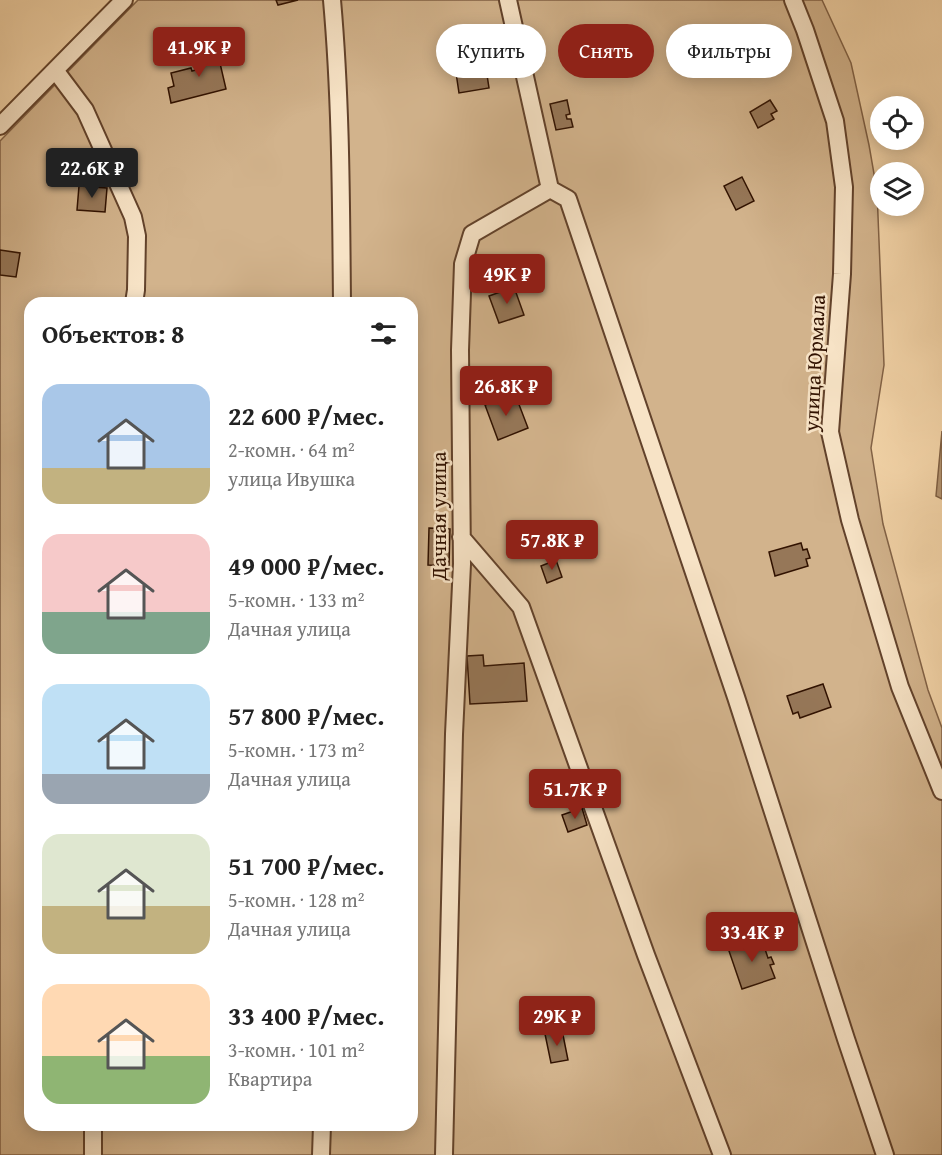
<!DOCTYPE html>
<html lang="ru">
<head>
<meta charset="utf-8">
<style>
  body { margin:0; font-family:"Gentium Book Plus",serif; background:#f2f2f2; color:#222; height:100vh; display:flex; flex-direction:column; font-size:22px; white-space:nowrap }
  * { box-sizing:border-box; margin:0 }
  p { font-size:20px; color:#767676 }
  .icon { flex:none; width:33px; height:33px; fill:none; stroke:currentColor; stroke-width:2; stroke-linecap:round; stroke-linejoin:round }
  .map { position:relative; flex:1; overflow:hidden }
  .side { position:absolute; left:24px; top:297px; width:394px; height:834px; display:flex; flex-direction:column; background:#fff; border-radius:18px; box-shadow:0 3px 15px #0003 }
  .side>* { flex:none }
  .guide { position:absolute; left:436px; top:24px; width:416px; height:54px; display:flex; gap:12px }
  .buttons { position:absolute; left:870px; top:96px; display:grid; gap:12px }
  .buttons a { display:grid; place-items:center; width:54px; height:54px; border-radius:50%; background:#fff; box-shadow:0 3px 15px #0003; font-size:30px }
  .price { position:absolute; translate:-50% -51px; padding:0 14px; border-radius:6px; background:#8f2418; color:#fff; font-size:20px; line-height:39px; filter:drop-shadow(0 2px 3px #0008) }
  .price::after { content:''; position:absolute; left:50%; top:36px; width:18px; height:14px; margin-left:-9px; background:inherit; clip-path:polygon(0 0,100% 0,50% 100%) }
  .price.active { background:#222; color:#fff }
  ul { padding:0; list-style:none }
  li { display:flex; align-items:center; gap:18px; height:150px; padding:0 18px }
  li span { display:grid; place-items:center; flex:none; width:168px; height:120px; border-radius:18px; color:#555 }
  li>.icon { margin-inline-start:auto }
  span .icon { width:72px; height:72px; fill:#fffc; stroke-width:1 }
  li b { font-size:26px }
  h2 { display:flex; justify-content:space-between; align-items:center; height:72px; padding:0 18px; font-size:26px }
  .chip { padding:0 21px; border-radius:27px; background:#fff; box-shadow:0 3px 15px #0003; font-size:21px; line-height:54px }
  .chip.active { background:#8f2418; color:#fff }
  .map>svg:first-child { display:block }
  .green { fill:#d2b38c; stroke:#826246; stroke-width:1.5; fill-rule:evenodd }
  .water { fill:#b1926f; stroke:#7e5f43; stroke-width:1.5 }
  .building { fill:#967758; stroke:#311201; stroke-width:1.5 }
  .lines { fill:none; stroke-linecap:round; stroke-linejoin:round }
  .minor-casing { stroke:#62422b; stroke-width:20 }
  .minor { stroke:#f7e3c6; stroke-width:16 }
  .labels { text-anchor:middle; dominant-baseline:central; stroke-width:5; stroke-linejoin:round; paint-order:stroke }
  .street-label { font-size:21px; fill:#311201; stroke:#f7e3c6 }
</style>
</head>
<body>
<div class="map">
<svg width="942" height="1155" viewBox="0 0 942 1155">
  <rect width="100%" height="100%" fill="#f3d4a8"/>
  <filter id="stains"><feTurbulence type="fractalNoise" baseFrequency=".00333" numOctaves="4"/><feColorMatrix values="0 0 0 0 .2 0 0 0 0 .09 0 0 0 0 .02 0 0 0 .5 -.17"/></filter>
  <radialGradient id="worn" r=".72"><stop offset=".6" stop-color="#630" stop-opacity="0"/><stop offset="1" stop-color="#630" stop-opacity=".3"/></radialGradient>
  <path class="green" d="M138,0H822L851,63L869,145L877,191L884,365L871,448L883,524L928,690L942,728V1155H0V141ZM30,303H412V1125H30Z"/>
  <path class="water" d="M942,431V499L936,496Z"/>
  <path class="building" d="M276,0H298L278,5Z
    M216,46L226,89L171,103L168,88L174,86L171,73L191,68L192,71L203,68L198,51Z
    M485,62L489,88L459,93L455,66Z
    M567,100L570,114L566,115L567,119H571L573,127L556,130L550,104Z
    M770,100L777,111L771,114L774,119L758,128L750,112Z
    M742,177L754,201L736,210L724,186Z
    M79,186L107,188L105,212L77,210Z
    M0,250L20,253L16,277L0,275Z
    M514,287L524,315L499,323L489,296Z
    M515,394L528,428L498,440L485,405Z
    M429,528L450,529L449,566L428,565Z
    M801,543L803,550L807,549L810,558L806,559L808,566L775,576L769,552Z
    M556,560L562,577L547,583L541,566Z
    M483,655L484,666L524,663L527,701L470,704L467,656Z
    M823,684L831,707L800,718L798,712L793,714L787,696Z
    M582,808L587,825L568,832L562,815Z
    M761,937L768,958L771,957L774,964L770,965L775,978L742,989L728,948Z
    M562,1030L568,1060L551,1063L545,1034Z"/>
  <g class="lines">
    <defs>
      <path id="minor" d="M332,0C341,101 341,202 342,303
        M793,0L805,30L835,121L844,187L842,274L830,432L850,520L900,687L942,791
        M55,70L85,110L133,217L137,236L136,290L134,303
        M0,126L124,0
        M550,189L568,199L736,697L846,1039L885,1155
        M461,537L521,607L646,955L722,1155
        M93,1125V1155
        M321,1155L322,1125
        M444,1155L454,734L462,564L460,350L463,264L472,234L550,189L508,0"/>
    </defs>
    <use href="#minor" class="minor-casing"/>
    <use href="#minor" class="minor"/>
  </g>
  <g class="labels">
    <g class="street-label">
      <text transform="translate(814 363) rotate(-87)">улица Юрмала</text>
      <text transform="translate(438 516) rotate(-90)">Дачная улица</text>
    </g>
  </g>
  <rect width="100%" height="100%" filter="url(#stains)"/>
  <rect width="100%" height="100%" fill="url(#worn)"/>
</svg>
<div class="buttons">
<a><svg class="icon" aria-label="locate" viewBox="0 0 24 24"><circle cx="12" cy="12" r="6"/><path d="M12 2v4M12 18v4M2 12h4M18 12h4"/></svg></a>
<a><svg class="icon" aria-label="layers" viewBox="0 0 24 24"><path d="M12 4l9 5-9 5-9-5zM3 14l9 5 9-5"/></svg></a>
</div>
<b class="price" style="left:199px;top:78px">41.9K ₽</b>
<b class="price active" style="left:92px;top:199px">22.6K ₽</b>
<b class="price" style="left:507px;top:305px">49K ₽</b>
<b class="price" style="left:506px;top:417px">26.8K ₽</b>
<b class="price" style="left:552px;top:571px">57.8K ₽</b>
<b class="price" style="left:575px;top:820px">51.7K ₽</b>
<b class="price" style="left:752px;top:963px">33.4K ₽</b>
<b class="price" style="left:557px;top:1047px">29K ₽</b>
<div class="guide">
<a class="chip">Купить</a>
<a class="chip active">Снять</a>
<a class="chip">Фильтры</a>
</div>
<section class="side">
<h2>Объектов: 8<svg class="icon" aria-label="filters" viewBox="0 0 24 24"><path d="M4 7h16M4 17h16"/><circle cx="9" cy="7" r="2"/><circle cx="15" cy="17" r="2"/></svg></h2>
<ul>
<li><span style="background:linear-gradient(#a9c7e8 70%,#c2b280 0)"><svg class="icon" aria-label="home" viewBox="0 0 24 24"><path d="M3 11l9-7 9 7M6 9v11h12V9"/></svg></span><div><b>22 600 ₽/мес.</b><p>2-комн. · 64 m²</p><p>улица Ивушка</p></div></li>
<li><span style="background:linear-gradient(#f6c9c9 65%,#7fa58c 0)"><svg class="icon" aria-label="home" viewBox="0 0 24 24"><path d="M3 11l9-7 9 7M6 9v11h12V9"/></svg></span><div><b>49 000 ₽/мес.</b><p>5-комн. · 133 m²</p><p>Дачная улица</p></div></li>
<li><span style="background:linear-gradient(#bfe0f5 75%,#9aa5b1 0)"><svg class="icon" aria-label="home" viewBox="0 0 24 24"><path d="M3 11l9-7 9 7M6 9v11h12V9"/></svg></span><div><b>57 800 ₽/мес.</b><p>5-комн. · 173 m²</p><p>Дачная улица</p></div></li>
<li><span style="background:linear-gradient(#dfe7d0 60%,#c2b280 0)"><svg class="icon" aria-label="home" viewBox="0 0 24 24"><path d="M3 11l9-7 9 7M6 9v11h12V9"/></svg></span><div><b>51 700 ₽/мес.</b><p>5-комн. · 128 m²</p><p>Дачная улица</p></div></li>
<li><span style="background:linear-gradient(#ffd9b3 60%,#8fb573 0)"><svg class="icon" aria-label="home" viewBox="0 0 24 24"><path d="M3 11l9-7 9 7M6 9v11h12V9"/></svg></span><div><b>33 400 ₽/мес.</b><p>3-комн. · 101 m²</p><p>Квартира</p></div></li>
</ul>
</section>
</div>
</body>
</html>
